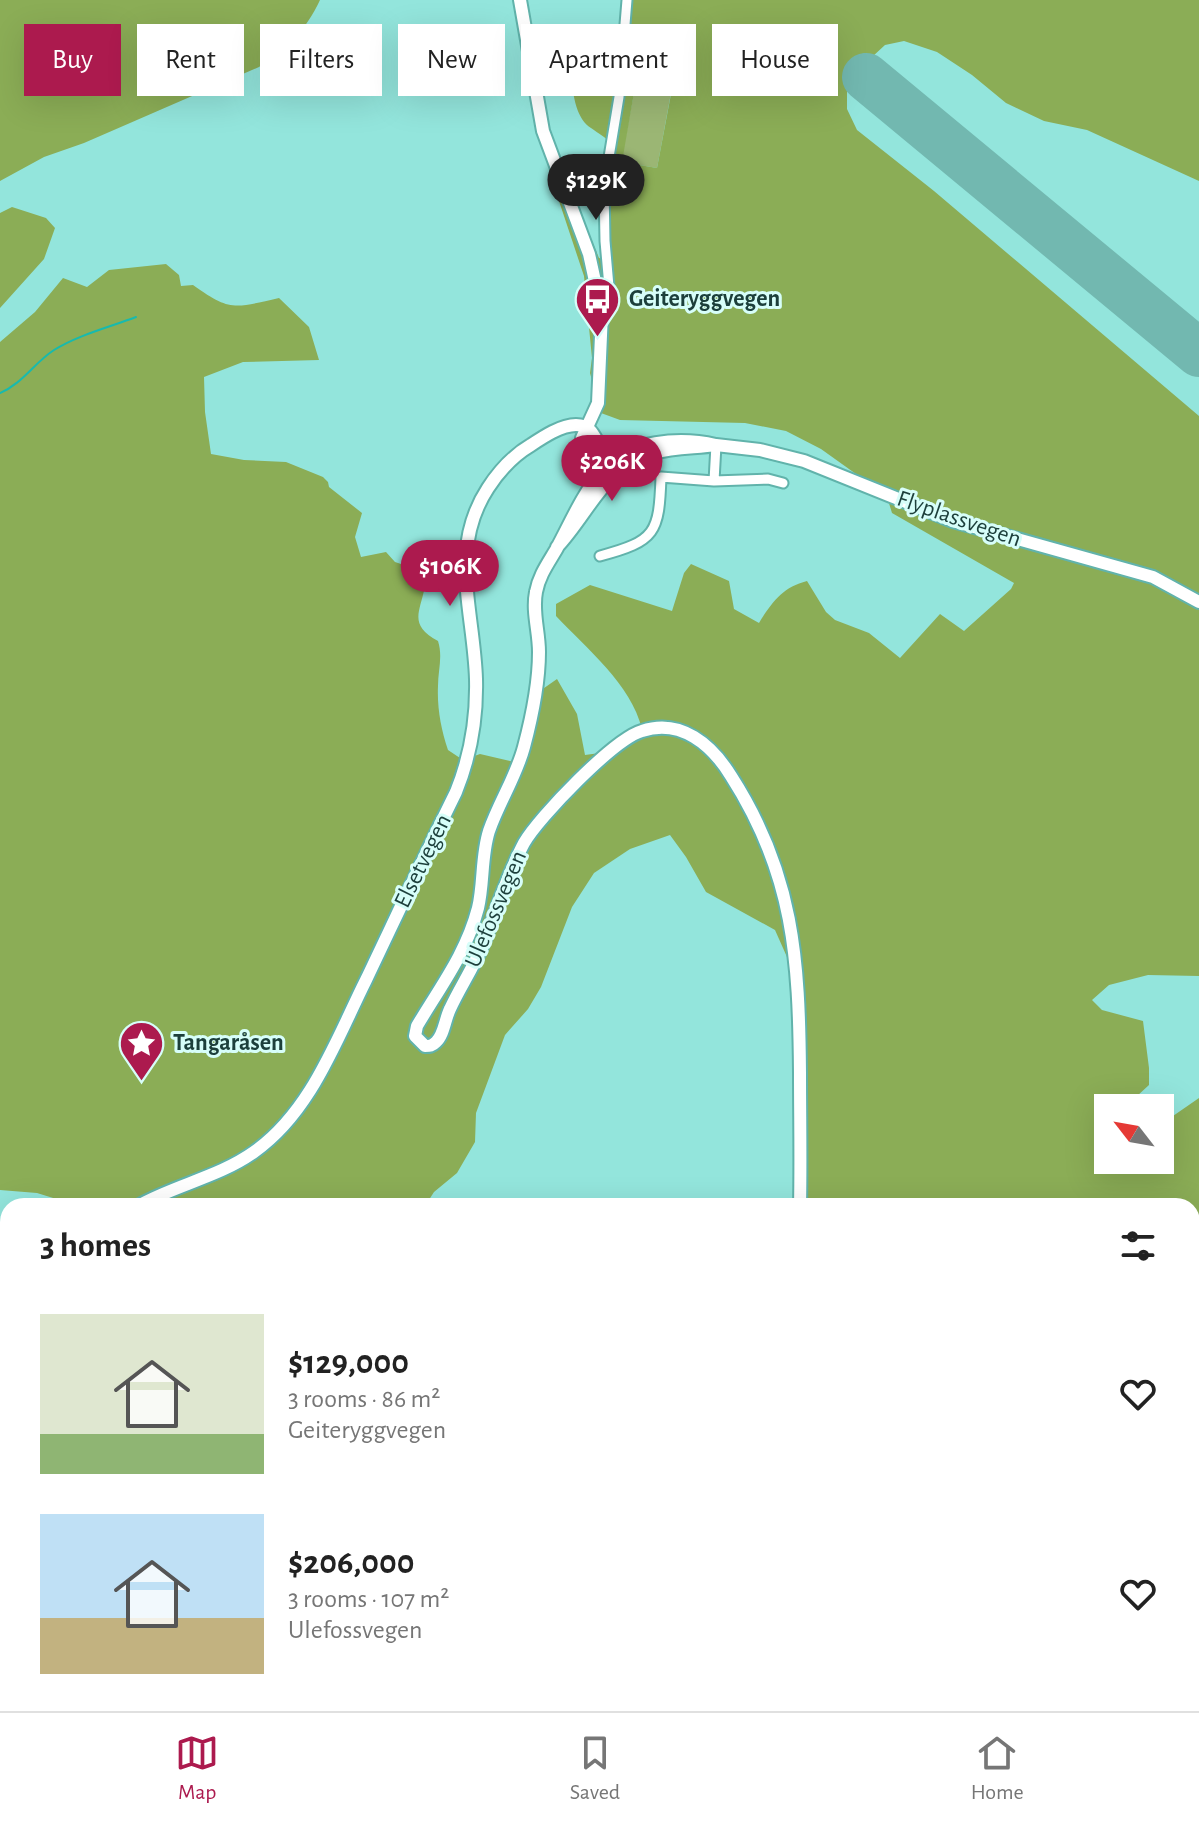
<!DOCTYPE html>
<html lang="en">
<head>
<meta charset="utf-8">
<style>
  body { margin:0; font-family:"Alegreya Sans",sans-serif; background:#f6f6f6; color:#222; height:100vh; display:flex; flex-direction:column; font-size:30px; white-space:nowrap }
  * { box-sizing:border-box; margin:0 }
  p { font-size:26px; color:#767676 }
  .icon { flex:none; width:44px; height:44px; fill:none; stroke:currentColor; stroke-width:2; stroke-linecap:round; stroke-linejoin:round }
  .map { position:relative; flex:1; overflow:hidden }
  .panel { position:absolute; left:0px; top:1198px; width:1200px; height:514px; display:flex; flex-direction:column; background:#fff; border-radius:24px 24px 0 0; box-shadow:0 8px 32px #0002 }
  .panel>* { flex:none }
  .top-card { position:absolute; left:24px; top:24px; width:1152px; height:72px; display:flex; gap:16px }
  .needle { width:52px; rotate:301deg }
  .tools { position:absolute; left:1094px; top:1094px; display:grid; gap:16px }
  .tools a { display:grid; place-items:center; width:80px; height:80px; border-radius:0px; background:#fff; box-shadow:0 8px 32px #0002; font-size:40px }
  .price { position:absolute; translate:-50% -68px; padding:0 18px; border-radius:28px; background:#ac1a4e; color:#fff; font-size:26px; line-height:52px; filter:drop-shadow(0 2px 4px #0008) }
  .price::after { content:''; position:absolute; left:50%; top:48px; width:24px; height:18px; margin-left:-12px; background:inherit; clip-path:polygon(0 0,100% 0,50% 100%) }
  .price.active { background:#222; color:#fff }
  ul { padding:0; list-style:none }
  li { display:flex; align-items:center; gap:24px; height:200px; padding:0 40px }
  li span { display:grid; place-items:center; flex:none; width:224px; height:160px; border-radius:0px; color:#555 }
  li>.icon { margin-inline-start:auto }
  span .icon { width:96px; height:96px; fill:#fffc; stroke-width:1 }
  li b { font-size:34px }
  h2 { display:flex; justify-content:space-between; align-items:center; height:96px; padding:0 40px; font-size:34px }
  .tag { padding:0 28px; border-radius:0px; background:#fff; box-shadow:0 8px 32px #0002; font-size:28px; line-height:72px }
  .tag.active { background:#ac1a4e; color:#fff }
  .dock { display:flex; justify-content:space-around; align-items:center; height:112px; border-top:2px solid #e0e0e0; background:#fff; font-size:22px; color:#767676 }
  .dock a { display:grid; justify-items:center; gap:4px }
  .dock .active { color:#ac1a4e }
  .map>svg:first-child { display:block }
  .green { fill:#9bb674 }
  .forest { fill:#8bad56; fill-rule:evenodd }
  .water { fill:#17baae }
  .lines { fill:none; stroke-linecap:round; stroke-linejoin:round }
  .stream { stroke:#17baae; stroke-width:2 }
  .taxiway { stroke:#72b8b0; stroke-width:20 }
  .runway { stroke:#72b8b0; stroke-width:48 }
  .street-casing { stroke:#61b3ab; stroke-width:13 }
  .secondary-casing { stroke:#61b3ab; stroke-width:16 }
  .street { stroke:#fff; stroke-width:9 }
  .secondary { stroke:#fff; stroke-width:12 }
  .labels { text-anchor:middle; dominant-baseline:central; stroke-width:6; stroke-linejoin:round; paint-order:stroke }
  .poi-label { font-size:24px; font-weight:bold; fill:#1c3f3b; stroke:#d7fef9; text-anchor:start }
  .street-label { font-size:24px; fill:#1c3f3b; stroke:#d7fef9 }
</style>
</head>
<body>
<div class="map">
<svg width="1199" height="1711" viewBox="0 0 1199 1711">
  <rect width="100%" height="100%" fill="#93e5dc"/>
  <path class="green" d="M635,87L671,93L657,168L621,162Z"/>
  <path class="forest" d="M0,0H320C306,30 287,49 259,67L84,143L44,157L0,181Z
    M632,0H1199V181L1087,130L1044,121L1006,103L972,75L937,52L904,41L885,45L859,69L847,92V109L857,130L934,191L1199,416V976L1148,975L1109,985L1092,1000L1102,1010L1143,1021L1149,1068V1085L1124,1108H1108V1160H1160V1125L1199,1098V1621H1192V1206H796L798,1091L791,966L775,930L706,892L686,857L670,835L630,849L594,873L572,907L541,987L528,1009L505,1035L476,1113L475,1142L457,1173L434,1192L425,1206H79L37,1193L0,1190V342L35,312L63,278L87,287L109,270L166,264L179,275L181,286L193,285C231,312 234,308 279,298L309,327L319,360L243,362L204,377L205,412L211,454L244,460L286,462L323,477L328,482L329,487L362,513L355,537L361,557L386,552L395,562L404,565L425,586C420,613 408,624 438,641C443,657 438,670 438,686C437,708 441,729 448,750L463,760L480,754L514,762L537,693L557,679L577,714L585,755L607,752L642,729C631,684 587,649 556,616V604L590,585L672,611L684,573L691,564L729,581L734,609L759,623C772,602 783,587 807,581L826,612L835,620L869,633L900,658L940,614L964,631L1011,589L1014,583L892,513L888,500L856,474L821,449L786,431L745,423L620,420L601,413L590,373L592,358L584,276L549,171L556,154L599,258L611,261L608,224L612,145C605,136 599,134 591,128C577,119 574,99 572,84L583,81L586,76L600,80L616,92L628,34ZM635,87L671,94L657,168L622,162Z
    M12,207L46,218L55,228L44,259L0,308V213Z
    M8,1510V1676L0,1673V1512Z
    M1199,1660V1711H793L795,1704H1192V1661Z"/>
  <path class="water" d="M140,1704H543L549,1711H22C38,1700 110,1707 132,1708Z"/>
  <g class="lines">
    <path class="stream" d="M0,393C22,384 34,363 54,350C78,335 110,327 136,317
      M1192,1399H1199"/>
    <path class="taxiway" d="M896,102L872,99L868,92L870,83C889,72 916,108 923,124"/>
    <path class="runway" d="M866,77L1199,353"/>
    <defs>
      <path id="street" d="M602,313L608,309L610,298L605,241L604,187L619,97L627,0
        M714,481L716,445
        M600,556C656,541 659,533 661,477L714,481L768,479L783,483
        M0,1395L8,1400
        M0,1477L8,1476
        M5,1711L13,1704
        M680,1711V1704"/>
      <path id="secondary" d="M520,0L543,131L589,254L602,313L598,403L582,438
        M582,438L604,469L609,472
        M716,445L760,450L804,461L953,521L1153,577L1199,602
        M557,547C589,513 604,466 654,453C674,447 695,448 716,445C680,437 629,440 603,470C583,493 571,522 557,548C549,562 539,575 536,592C532,612 539,631 539,652C539,683 532,717 524,747C516,777 499,802 489,831C481,856 484,883 478,908C466,954 440,987 417,1026L415,1036L425,1046C430,1046 432,1046 436,1042C444,1035 445,1019 450,1009C460,987 474,967 483,944C497,910 507,875 524,843C539,817 614,739 642,731C681,718 712,745 731,776C794,874 799,960 800,1072C800,1117 801,1161 800,1206
        M138,1206C175,1185 219,1177 254,1152C311,1112 336,1040 366,980C396,917 425,855 456,792C471,755 477,719 476,679C474,612 448,549 488,488C499,471 514,455 531,445C543,437 561,425 576,425C592,425 594,437 601,448C606,455 611,459 613,469
        M0,1347L8,1344
        M738,1711L740,1704"/>
    </defs>
    <use href="#street" class="street-casing"/>
    <use href="#secondary" class="secondary-casing"/>
    <use href="#street" class="street"/>
    <use href="#secondary" class="secondary"/>
  </g>
  <defs>
    <symbol id="bus-pin" viewBox="-11 -11 22 30"><path d="M0 17L-7.5 6A9.5 9.5 0 1 1 7.5 6Z" fill="#ac1a4e" stroke="#d7fef9"/><path d="M-5-6H5V4H4V6H2V4H-2V6H-4V4H-5ZM-3.5-4V0h7V-4ZM-3.5 1.2v1.5H-2V1.2ZM2 1.2v1.5H3.5V1.2Z" fill="#fff"/></symbol>
    <symbol id="sight-pin" viewBox="-11 -11 22 30"><path d="M0 17L-7.5 6A9.5 9.5 0 1 1 7.5 6Z" fill="#ac1a4e" stroke="#d7fef9"/><path d="M0-6L1.8-2.2L6-1.7L2.9 1.2L3.7 5.4L0 3.3L-3.7 5.4L-2.9 1.2L-6-1.7L-1.8-2.2Z" fill="#fff"/></symbol>
  </defs>
  <g fill-rule="evenodd">
    <use href="#bus-pin" x="572" y="274" width="51" height="69"/>
    <use href="#sight-pin" x="116" y="1018" width="51" height="69"/>
  </g>
  <g class="labels">
    <g class="poi-label">
      <text x="629" y="299">Geiteryggvegen</text>
      <text x="173" y="1043">Tangaråsen</text>
    </g>
    <g class="street-label">
      <text transform="translate(959 519) rotate(19)">Flyplassvegen</text>
      <text transform="translate(423 861) rotate(-64)">Elsetvegen</text>
      <text transform="translate(496 909) rotate(-67)">Ulefossvegen</text>
    </g>
  </g>
</svg>
<div class="tools">
<a><svg class="needle" viewBox="-14 -14 28 28"><path d="M0-13l5 13h-10z" fill="#e53935"/><path d="M0 13l5-13h-10z" fill="#767676"/></svg></a>
</div>
<b class="price active" style="left:596px;top:222px">$129K</b>
<b class="price" style="left:612px;top:503px">$206K</b>
<b class="price" style="left:450px;top:608px">$106K</b>
<div class="top-card">
<a class="tag active">Buy</a>
<a class="tag">Rent</a>
<a class="tag">Filters</a>
<a class="tag">New</a>
<a class="tag">Apartment</a>
<a class="tag">House</a>
</div>
<section class="panel">
<h2>3 homes<svg class="icon" aria-label="filters" viewBox="0 0 24 24"><path d="M4 7h16M4 17h16"/><circle cx="9" cy="7" r="2"/><circle cx="15" cy="17" r="2"/></svg></h2>
<ul>
<li><span style="background:linear-gradient(#dfe7d0 75%,#8fb573 0)"><svg class="icon" aria-label="home" viewBox="0 0 24 24"><path d="M3 11l9-7 9 7M6 9v11h12V9"/></svg></span><div><b>$129,000</b><p>3 rooms · 86 m²</p><p>Geiteryggvegen</p></div><svg class="icon" aria-label="heart" viewBox="0 0 24 24"><path d="M12 20l-8-8c-3-5 5-10 8-4 3-6 11-1 8 4z"/></svg></li>
<li><span style="background:linear-gradient(#bfe0f5 65%,#c2b280 0)"><svg class="icon" aria-label="home" viewBox="0 0 24 24"><path d="M3 11l9-7 9 7M6 9v11h12V9"/></svg></span><div><b>$206,000</b><p>3 rooms · 107 m²</p><p>Ulefossvegen</p></div><svg class="icon" aria-label="heart" viewBox="0 0 24 24"><path d="M12 20l-8-8c-3-5 5-10 8-4 3-6 11-1 8 4z"/></svg></li>
</ul>
</section>
</div>
<nav class="dock">
<a class="active"><svg class="icon" aria-label="map" viewBox="0 0 24 24"><path d="M3 6l6-2 6 2 6-2v14l-6 2-6-2-6 2zM9 4v14M15 6v14"/></svg>Map</a>
<a><svg class="icon" aria-label="saved" viewBox="0 0 24 24"><path d="M7 4h10v16l-5-4-5 4z"/></svg>Saved</a>
<a><svg class="icon" aria-label="home" viewBox="0 0 24 24"><path d="M3 11l9-7 9 7M6 9v11h12V9"/></svg>Home</a>
</nav>
</body>
</html>
